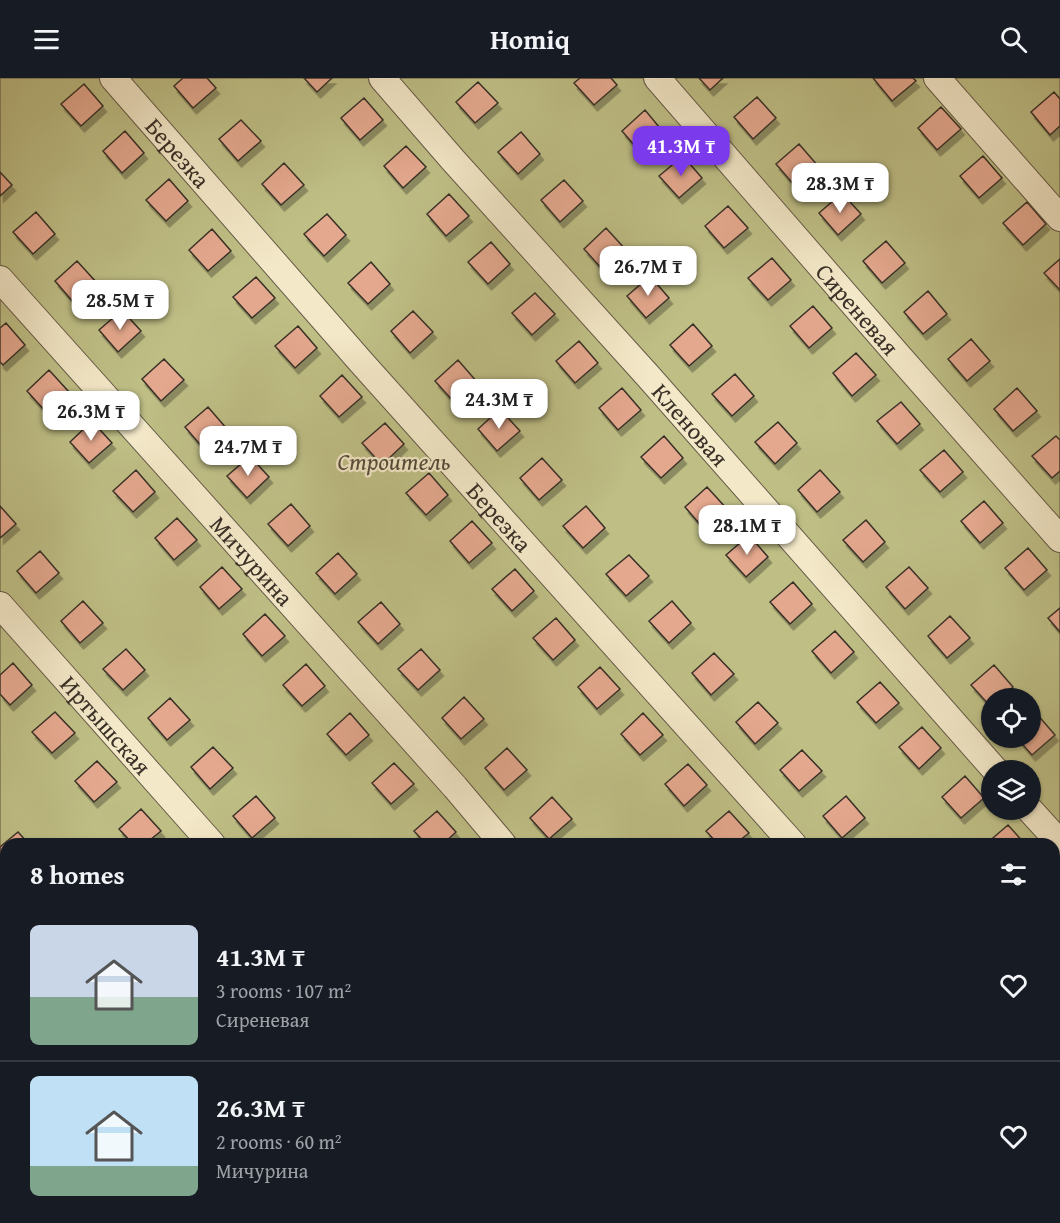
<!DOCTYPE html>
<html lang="en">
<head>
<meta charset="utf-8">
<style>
  body { margin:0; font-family:"Gentium Book Plus",serif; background:#242831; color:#f1f3f6; height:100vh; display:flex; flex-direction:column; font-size:22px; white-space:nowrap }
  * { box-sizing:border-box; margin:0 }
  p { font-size:20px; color:#9ea1a6 }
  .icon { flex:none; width:33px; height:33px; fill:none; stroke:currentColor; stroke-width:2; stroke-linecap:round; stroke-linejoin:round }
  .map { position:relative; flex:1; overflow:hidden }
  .drawer { position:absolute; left:0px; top:760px; width:1060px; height:386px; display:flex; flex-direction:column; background:#171b24; border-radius:18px 18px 0 0; box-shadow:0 2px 4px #0004 }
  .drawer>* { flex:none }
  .buttons { position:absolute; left:981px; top:610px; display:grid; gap:12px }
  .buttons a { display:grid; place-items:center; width:60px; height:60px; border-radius:50%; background:#171b24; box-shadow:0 2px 4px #0004; font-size:30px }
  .price { position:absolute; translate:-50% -51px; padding:0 14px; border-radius:12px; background:#fff; color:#222; font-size:20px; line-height:39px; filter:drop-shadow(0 2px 3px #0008) }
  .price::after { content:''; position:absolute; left:50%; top:36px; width:18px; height:14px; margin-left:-9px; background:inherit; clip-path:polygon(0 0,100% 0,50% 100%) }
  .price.selected { background:#7c3aed; color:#fff }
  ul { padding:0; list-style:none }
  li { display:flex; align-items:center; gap:18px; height:150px; padding:0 30px }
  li+li { border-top:2px solid #363941 }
  li span { display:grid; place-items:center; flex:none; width:168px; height:120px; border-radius:9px; color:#555 }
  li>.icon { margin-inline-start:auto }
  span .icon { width:72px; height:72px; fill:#fffc; stroke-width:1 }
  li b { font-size:26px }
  h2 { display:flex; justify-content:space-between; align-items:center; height:72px; padding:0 30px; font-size:26px }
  header { display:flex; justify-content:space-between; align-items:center; height:78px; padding:0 30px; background:#171b24; font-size:27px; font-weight:600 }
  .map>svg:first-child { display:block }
  .green { fill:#bebe85; stroke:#7c7756; stroke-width:1.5; fill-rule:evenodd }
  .building { fill:#e4a88e; stroke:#393027; stroke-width:1.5; filter:url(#shadow) }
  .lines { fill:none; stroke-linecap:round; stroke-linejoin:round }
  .minor-casing { stroke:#665b48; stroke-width:28 }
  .minor { stroke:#f3e8c8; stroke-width:26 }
  .labels { text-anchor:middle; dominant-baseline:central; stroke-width:4.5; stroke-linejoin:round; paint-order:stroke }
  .street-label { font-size:24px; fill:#393027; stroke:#f3e8c8 }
  .park-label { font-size:24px; font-style:italic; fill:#544c3a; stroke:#f3e8c8 }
</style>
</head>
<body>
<header><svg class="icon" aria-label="menu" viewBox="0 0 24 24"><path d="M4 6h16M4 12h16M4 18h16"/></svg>Homiq<svg class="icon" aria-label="search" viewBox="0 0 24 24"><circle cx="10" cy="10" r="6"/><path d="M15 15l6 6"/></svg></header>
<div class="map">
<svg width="1060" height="1145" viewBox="0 0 1060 1145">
  <defs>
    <filter id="shadow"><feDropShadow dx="3.5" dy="6" stdDeviation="0" flood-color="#0004"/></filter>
  </defs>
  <rect width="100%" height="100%" fill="#eddbaa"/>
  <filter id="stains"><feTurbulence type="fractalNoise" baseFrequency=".00333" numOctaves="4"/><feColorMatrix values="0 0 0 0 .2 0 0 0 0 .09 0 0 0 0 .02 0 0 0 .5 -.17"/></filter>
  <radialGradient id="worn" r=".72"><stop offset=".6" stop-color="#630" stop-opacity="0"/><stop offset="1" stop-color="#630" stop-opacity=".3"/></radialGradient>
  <path class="green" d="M0,0H1060V1145H0ZM992,621H1030V660H992ZM992,693H1030V732H992ZM6,766H1054V1140H6Z"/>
  <path class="building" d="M183,0H207L216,10L193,30L174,8Z
    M304,0H332L317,14Z
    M580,0H611L617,7L594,27L574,5Z
    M699,0H723L710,12Z
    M873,0H913L916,3L892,23Z
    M478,4L498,25L475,45L456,24Z
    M84,6L103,28L81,48L61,26Z
    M1054,14L1060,21V48L1050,57L1031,34Z
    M757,19L776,40L753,61L734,39Z
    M364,20L383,42L360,62L341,40Z
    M941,29L961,51L937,72L918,50Z
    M645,32L664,55L641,75L622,53Z
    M241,42L261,63L238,83L219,61Z
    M125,53L144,75L122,95L103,73Z
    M521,54L540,76L518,96L498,74Z
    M799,66L818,88L795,108L776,86Z
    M406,68L426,89L403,110L384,88Z
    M683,78L702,100L679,120L659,98Z
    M983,78L1002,100L979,120L960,98Z
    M284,85L304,107L281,127L262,106Z
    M0,94L12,107L0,118Z
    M169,101L188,123L166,143L146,122Z
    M564,102L583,123L560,144L541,122Z
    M842,115L861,136L838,157L819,135Z
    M449,116L469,138L446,158L427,136Z
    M1027,124L1046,146L1023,167L1003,145Z
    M728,128L748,150L724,170L705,148Z
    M36,134L55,156L33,176L13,154Z
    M327,136L346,157L324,178L304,156Z
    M606,150L626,172L603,192L584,171Z
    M212,151L231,173L208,193L189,172Z
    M886,163L905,185L882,205L863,183Z
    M491,164L510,186L488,206L468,184Z
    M772,180L791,202L768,222L748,200Z
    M1060,181V212L1044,195Z
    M77,183L97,205L74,225L55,203Z
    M371,184L390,206L368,226L348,205Z
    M650,198L669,220L646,240L627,218Z
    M256,199L275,220L252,240L233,219Z
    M928,213L947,236L923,256L904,234Z
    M535,215L555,236L532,257L512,235Z
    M813,228L832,250L809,270L790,248Z
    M122,232L141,253L118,274L99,252Z
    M413,233L433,254L410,275L391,253Z
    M6,245L25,267L3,287L0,284V250Z
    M693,246L712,268L689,288L670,267Z
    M298,248L317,270L295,290L275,268Z
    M971,261L990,283L967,303L948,281Z
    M579,263L598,285L575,305L556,283Z
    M856,275L876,297L852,318L833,295Z
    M164,281L184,302L161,323L142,301Z
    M458,282L477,304L454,324L435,303Z
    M49,292L69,314L46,334L27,313Z
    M735,296L754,318L732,338L712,316Z
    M342,297L362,319L339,339L320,318Z
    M622,310L641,332L618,352L599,330Z
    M1017,310L1037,333L1013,353L994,331Z
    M901,324L920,346L897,366L877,343Z
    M208,329L227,351L204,371L185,349Z
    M500,331L520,353L497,373L478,351Z
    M92,343L112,365L89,385L70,364Z
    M778,344L797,365L775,386L755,364Z
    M385,345L404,366L382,387L362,365Z
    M664,358L683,380L661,400L641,379Z
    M1056,358L1060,362V393L1052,400L1032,378Z
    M944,372L963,394L940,414L920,392Z
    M250,378L269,399L247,420L227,398Z
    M542,380L562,402L539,422L520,400Z
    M136,392L155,414L133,434L113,413Z
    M820,392L840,414L817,434L798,412Z
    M429,395L448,417L426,437L406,415Z
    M707,409L727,431L704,451L685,429Z
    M984,423L1003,445L980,465L961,443Z
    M291,426L310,448L288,468L268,446Z
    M0,428L16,446L0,460Z
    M586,428L605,450L583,470L563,448Z
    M177,440L197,462L174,482L155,460Z
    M866,442L885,464L863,484L843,462Z
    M472,443L492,465L469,485L450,463Z
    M749,457L768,479L746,499L726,477Z
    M1028,470L1047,492L1024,512L1005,490Z
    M40,473L59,495L36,515L17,493Z
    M338,475L357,496L335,516L316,495Z
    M629,477L649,498L626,518L606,496Z
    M222,489L242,511L219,531L200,509Z
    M909,489L928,510L905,531L886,509Z
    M515,491L534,513L512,533L492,511Z
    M793,504L812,526L790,546L770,524Z
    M83,523L103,545L80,565L61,543Z
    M672,523L691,545L669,565L649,543Z
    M381,524L400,546L378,566L358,544Z
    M1060,530V554L1048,540Z
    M265,536L285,558L262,578L243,556Z
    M950,538L970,560L947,580L928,558Z
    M556,540L575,562L553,582L533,560Z
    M835,553L854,574L831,595L812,573Z
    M126,571L145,592L123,612L103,591Z
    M421,571L440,592L418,612L398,591Z
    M714,575L734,596L711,617L692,595Z
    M13,585L32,607L10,627L0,616V597Z
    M306,586L325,608L302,628L283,607Z
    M994,587L1013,609L1000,621H992L991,629L971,607Z
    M600,589L620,611L597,631L578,609Z
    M880,604L899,625L876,645L857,624Z
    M464,619L484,641L461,661L442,640Z
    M170,620L190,642L167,662L148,640Z
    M758,624L778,645L755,666L736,644Z
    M55,634L75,655L52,675L32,654Z
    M350,635L369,657L346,677L327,656Z
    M643,635L663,657L640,677L621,656Z
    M1036,635L1055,657L1032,677L1017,660H1030V640Z
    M922,649L941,670L919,691L899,669Z
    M213,669L233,690L210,711L191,689Z
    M507,670L527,692L504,712L485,690Z
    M802,672L822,693L799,713L780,692Z
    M97,683L117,704L94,724L75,703Z
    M394,685L414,706L391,726L372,705Z
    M688,686L707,707L684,728L665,706Z
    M965,698L984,720L961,740L942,719Z
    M256,718L275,740L252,760L233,738Z
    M846,718L865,740L842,760L823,738Z
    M552,719L572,741L549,761L530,740Z
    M141,731L161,753L145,766H133L119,751Z
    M437,733L456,754L443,766H426L414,753Z
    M729,733L749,755L735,766H718L706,753Z
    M1008,747L1025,766H986Z
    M18,754L29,766H6V786L0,780V769Z
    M1054,798L1060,804V826L1054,831Z
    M1059,962L1060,964V1000L1055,1004L1054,966Z
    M3,1027L6,1030V1063L0,1068V1029Z
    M74,1140H106L110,1145H69Z
    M467,1140H504L507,1143L505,1145H467L465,1142Z
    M761,1140H797L800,1144L799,1145H761L758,1142Z"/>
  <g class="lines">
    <defs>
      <g id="minor">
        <path id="s1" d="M113,0L361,284L793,766"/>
        <path id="s2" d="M382,0L453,82L648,298L996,693"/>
        <path id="s3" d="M657,0L896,275L1060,461"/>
        <path d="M937,0L1060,140"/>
        <path id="s4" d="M0,201L455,709L503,766"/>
        <path id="s5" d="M0,527L212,766"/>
        <path d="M1030,732L1060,765"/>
        <path d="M0,826L6,832"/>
        <path d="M1054,1058L1060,1064"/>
        <path d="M0,1136L7,1145"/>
        <path d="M275,1140L279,1145"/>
        <path d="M542,1140L547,1145"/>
        <path d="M831,1140L836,1145"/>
        <path d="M1052,1145L1060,1138"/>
      </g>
    </defs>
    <use href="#minor" class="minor-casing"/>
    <use href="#minor" class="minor"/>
  </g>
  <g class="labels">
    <g class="street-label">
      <text stroke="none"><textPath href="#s1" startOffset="99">Березка</textPath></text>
      <text stroke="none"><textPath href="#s3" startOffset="306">Сиреневая</textPath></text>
      <text stroke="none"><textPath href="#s2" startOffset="464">Кленовая</textPath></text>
      <text stroke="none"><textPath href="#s1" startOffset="585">Березка</textPath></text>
      <text stroke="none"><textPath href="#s4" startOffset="378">Мичурина</textPath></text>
      <text stroke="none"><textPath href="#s5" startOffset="160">Иртышская</textPath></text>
    </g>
    <g class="park-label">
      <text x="394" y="383">Строитель</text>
    </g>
  </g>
  <rect width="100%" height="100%" filter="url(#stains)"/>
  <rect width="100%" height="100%" fill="url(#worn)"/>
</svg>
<div class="buttons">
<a><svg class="icon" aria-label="locate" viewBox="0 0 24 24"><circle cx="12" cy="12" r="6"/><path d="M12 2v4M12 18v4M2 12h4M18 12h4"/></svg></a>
<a><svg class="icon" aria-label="layers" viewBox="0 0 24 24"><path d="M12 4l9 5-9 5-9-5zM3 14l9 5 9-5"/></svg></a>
</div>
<b class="price selected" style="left:681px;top:99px">41.3M ₸</b>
<b class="price" style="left:840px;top:136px">28.3M ₸</b>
<b class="price" style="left:648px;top:219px">26.7M ₸</b>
<b class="price" style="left:120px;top:253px">28.5M ₸</b>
<b class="price" style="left:499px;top:352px">24.3M ₸</b>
<b class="price" style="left:91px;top:364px">26.3M ₸</b>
<b class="price" style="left:248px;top:399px">24.7M ₸</b>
<b class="price" style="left:747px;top:478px">28.1M ₸</b>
<section class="drawer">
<h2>8 homes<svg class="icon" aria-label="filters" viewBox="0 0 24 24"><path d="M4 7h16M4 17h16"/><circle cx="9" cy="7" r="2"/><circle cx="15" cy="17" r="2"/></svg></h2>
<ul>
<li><span style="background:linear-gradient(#c9d6e8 60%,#7fa58c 0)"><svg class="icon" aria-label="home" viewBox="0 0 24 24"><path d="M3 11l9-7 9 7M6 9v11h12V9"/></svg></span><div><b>41.3M ₸</b><p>3 rooms · 107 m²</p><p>Сиреневая</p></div><svg class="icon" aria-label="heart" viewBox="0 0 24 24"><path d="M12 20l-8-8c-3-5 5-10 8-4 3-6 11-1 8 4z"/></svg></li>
<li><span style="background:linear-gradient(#bfe0f5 75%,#7fa58c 0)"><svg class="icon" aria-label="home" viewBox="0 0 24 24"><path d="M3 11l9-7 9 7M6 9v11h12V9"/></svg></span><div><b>26.3M ₸</b><p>2 rooms · 60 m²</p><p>Мичурина</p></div><svg class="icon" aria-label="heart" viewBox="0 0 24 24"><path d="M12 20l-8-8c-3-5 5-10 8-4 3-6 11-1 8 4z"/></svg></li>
</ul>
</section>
</div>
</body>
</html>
